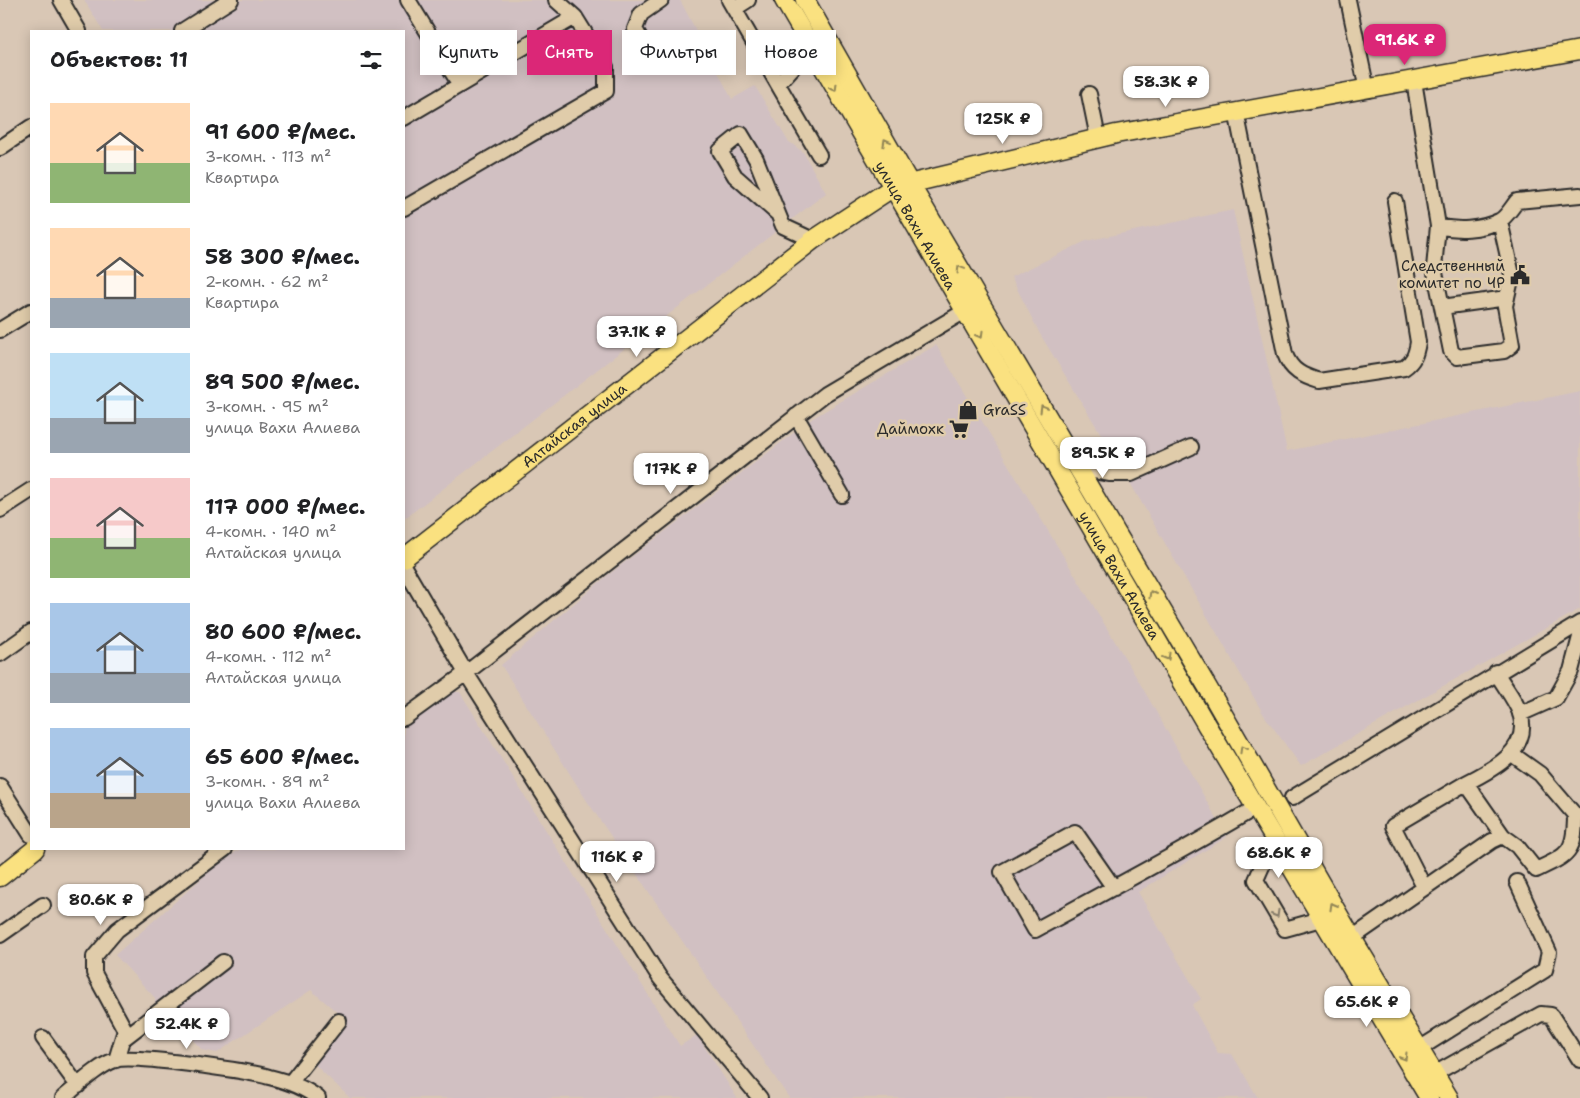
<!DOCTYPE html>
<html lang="ru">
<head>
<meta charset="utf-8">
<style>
  body { margin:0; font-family:"Shantell Sans",sans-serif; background:#f2f2f2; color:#202124; height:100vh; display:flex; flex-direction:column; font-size:19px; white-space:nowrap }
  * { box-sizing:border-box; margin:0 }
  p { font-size:16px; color:#757577 }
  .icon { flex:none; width:28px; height:28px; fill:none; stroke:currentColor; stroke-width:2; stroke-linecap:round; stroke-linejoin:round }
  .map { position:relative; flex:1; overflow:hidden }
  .details { position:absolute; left:30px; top:30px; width:375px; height:820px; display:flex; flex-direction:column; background:#fff; border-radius:0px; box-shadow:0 2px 12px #0003 }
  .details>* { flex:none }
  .top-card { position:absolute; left:420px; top:30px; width:475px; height:45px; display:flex; gap:10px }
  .price { position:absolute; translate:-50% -42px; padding:0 11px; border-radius:10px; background:#fff; color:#222; font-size:16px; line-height:32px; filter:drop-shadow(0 1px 2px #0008) }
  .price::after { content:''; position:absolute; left:50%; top:30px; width:15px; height:11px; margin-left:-8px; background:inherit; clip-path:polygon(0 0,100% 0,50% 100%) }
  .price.on { background:#db2777; color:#fff }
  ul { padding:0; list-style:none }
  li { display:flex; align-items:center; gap:15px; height:125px; padding:0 20px }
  li span { display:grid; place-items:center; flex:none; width:140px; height:100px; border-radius:0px; color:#555 }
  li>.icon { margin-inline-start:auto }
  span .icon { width:60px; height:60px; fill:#fffc; stroke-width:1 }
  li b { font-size:21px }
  h2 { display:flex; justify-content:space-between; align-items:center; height:60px; padding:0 20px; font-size:21px }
  .chip { padding:0 18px; border-radius:0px; background:#fff; box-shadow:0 2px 12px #0003; font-size:18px; line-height:45px }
  .chip.on { background:#db2777; color:#fff }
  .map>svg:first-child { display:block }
  .built { fill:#d1c0c2 }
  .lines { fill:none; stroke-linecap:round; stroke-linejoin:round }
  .minor-casing { stroke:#2b2b2b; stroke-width:18 }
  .major-casing { stroke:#2b2b2b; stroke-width:21 }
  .minor { stroke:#e0ccaa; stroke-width:14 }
  .major { stroke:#fae180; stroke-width:18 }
  .oneway { stroke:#928656 }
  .oneway2 { stroke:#867c6a }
  .labels { text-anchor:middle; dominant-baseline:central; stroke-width:5; stroke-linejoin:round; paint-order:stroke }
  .street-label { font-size:15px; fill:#2b2b2b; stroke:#e0ccaa }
  .poi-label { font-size:15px; fill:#2b2b2b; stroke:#e0ccaa; text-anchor:end }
</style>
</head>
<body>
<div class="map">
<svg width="1580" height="1098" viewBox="0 0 1580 1098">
  <rect width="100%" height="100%" fill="#d9c7b5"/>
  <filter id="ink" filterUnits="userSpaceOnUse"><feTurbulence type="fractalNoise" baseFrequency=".02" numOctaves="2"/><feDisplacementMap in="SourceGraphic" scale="10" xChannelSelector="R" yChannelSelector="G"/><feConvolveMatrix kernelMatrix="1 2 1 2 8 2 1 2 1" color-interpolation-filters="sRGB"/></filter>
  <g filter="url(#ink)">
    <path class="built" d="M84,0H680L732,99L755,86L788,141L803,152L826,193L404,519V31H103Z
      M1233,210L1287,451L1580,391V609L1301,766L1264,715L1121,467L1040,334L1011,277L1086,241Z
      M936,345L1137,678L1227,837L1138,892L1201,999L1192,1005L1218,1053L1232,1054L1258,1098H789L587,801L501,665L608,575L813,418Z
      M453,692H460L680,1046L697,1035L737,1098H350L312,1062L345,1019L311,990L217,1053L202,1050L168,1012L161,1011L155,1005V998L115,955L210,871L240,849H404V728Z"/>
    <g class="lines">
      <defs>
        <path id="minor" d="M61,0L79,31
          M408,0L460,85
          M729,0L819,155
          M1348,0L1367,90
          M734,9L748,0
          M182,31L231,0
          M649,54L635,29L641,14L661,0
          M1414,81L1438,226L1434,268L1451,351L1457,357L1504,351L1512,345L1505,306L1512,275L1500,221
          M778,84L811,47
          M1089,94L1098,138
          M1236,111L1285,354C1291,371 1303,376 1319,381L1404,368C1414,361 1416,354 1418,342L1395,201
          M404,118L575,17
          M0,148L31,127
          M404,208L606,91V67L575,17L556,0
          M778,214L735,176L720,151L741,134L756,159L783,226L813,240
          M1438,226C1457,231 1480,230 1499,221C1506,218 1512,207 1517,201L1580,195
          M1442,307L1507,298
          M0,330L31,311
          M796,416L842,495
          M1078,468L1109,474H1131L1191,447
          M0,510L31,490
          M404,567L466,673L660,978L760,1098
          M0,654L31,632
          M1520,714L1556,698L1571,671L1580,637
          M404,718L466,673L825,394L965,311
          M1466,783C1492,770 1532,750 1520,713C1515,699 1503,685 1496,672
          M0,786L31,835
          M1292,798L1580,623
          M1274,839L1256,880L1285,929L1321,919
          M1424,887L1393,826L1466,783L1503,836
          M1114,888L1075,832L1002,872L1035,930C1109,890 1183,851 1255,808
          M0,935L43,905
          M1352,938L1492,841L1503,836L1517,846L1536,870C1568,855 1575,853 1575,815L1540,774L1512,754
          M43,1038L78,1086
          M123,1039L223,962
          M1419,1049L1545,970L1549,952L1517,882
          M116,1060L125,1030L94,973V957L117,930L225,849
          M1434,1074L1541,1014L1551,1015L1580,1060
          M290,1083L339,1021
          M63,1098C78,1086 96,1067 115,1060C131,1054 248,1071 269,1077C286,1081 304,1087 318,1098"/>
        <g id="major">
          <path id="s1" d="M784,0L1207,726L1429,1098"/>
          <path d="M805,0L910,184L1208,688L1352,938L1449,1098"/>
          <path id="s2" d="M404,558L813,240L892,188L1116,134L1580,50"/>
          <path d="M0,877L35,849"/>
        </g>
      </defs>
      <use href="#minor" class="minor-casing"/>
      <use href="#major" class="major-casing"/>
      <use href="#minor" class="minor"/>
      <use href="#major" class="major"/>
    </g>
    <defs><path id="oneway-chevron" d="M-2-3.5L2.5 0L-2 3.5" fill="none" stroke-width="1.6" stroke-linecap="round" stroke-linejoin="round" transform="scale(1.25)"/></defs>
    <g class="oneway">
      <use href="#oneway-chevron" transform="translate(834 88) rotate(60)"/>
      <use href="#oneway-chevron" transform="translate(886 142) rotate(-119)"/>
      <use href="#oneway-chevron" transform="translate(960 269) rotate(-121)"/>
      <use href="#oneway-chevron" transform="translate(980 335) rotate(60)"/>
      <use href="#oneway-chevron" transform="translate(1043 408) rotate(-121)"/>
      <use href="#oneway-chevron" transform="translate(1152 594) rotate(-120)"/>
      <use href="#oneway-chevron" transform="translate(1167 657) rotate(60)"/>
      <use href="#oneway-chevron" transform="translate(1243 749) rotate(-120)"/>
      <use href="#oneway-chevron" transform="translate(1333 906) rotate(-120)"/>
      <use href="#oneway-chevron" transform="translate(1404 1057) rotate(59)"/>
    </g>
    <use class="oneway2" href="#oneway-chevron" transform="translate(1276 914) rotate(60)"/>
  </g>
  <defs>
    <symbol id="civic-bare" viewBox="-9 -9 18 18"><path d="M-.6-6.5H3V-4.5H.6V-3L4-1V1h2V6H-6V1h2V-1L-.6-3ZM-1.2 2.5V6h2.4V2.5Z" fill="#2b2b2b" stroke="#e0ccaa" stroke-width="2.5" paint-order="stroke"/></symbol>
    <symbol id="shop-bare" viewBox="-9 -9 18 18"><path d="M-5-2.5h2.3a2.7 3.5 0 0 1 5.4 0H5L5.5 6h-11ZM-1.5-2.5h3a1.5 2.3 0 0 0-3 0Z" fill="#2b2b2b" stroke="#e0ccaa" stroke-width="2.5" paint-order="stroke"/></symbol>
    <symbol id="supermarket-bare" viewBox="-9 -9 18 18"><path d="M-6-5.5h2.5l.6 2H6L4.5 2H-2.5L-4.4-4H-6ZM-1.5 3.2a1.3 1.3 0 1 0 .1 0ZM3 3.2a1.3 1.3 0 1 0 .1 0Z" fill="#2b2b2b" stroke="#e0ccaa" stroke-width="2.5" paint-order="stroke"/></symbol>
  </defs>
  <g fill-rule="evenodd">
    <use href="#civic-bare" x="1506" y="261" width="28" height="28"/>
    <use href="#shop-bare" x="954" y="396" width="28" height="28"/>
    <use href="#supermarket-bare" x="945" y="415" width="28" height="28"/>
  </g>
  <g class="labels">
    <g class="street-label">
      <text stroke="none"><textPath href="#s1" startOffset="261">улица Вахи Алиева</textPath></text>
      <text stroke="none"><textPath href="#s2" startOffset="216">Алтайская улица</textPath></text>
      <text stroke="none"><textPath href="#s1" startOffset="666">улица Вахи Алиева</textPath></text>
    </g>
    <g class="poi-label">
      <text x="1505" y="266">Следственный<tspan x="1505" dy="17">комитет по ЧР</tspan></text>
      <text x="983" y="410" text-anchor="start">GraSS</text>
      <text x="944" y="429">Даймохк</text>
    </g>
  </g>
</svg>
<b class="price on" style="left:1405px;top:66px">91.6K ₽</b>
<b class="price" style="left:1166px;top:108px">58.3K ₽</b>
<b class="price" style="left:1003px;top:145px">125K ₽</b>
<b class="price" style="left:637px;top:358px">37.1K ₽</b>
<b class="price" style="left:1103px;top:479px">89.5K ₽</b>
<b class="price" style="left:671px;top:495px">117K ₽</b>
<b class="price" style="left:1279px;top:879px">68.6K ₽</b>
<b class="price" style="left:617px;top:883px">116K ₽</b>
<b class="price" style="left:101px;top:926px">80.6K ₽</b>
<b class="price" style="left:1367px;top:1028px">65.6K ₽</b>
<b class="price" style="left:187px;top:1050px">52.4K ₽</b>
<div class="top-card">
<a class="chip">Купить</a>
<a class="chip on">Снять</a>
<a class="chip">Фильтры</a>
<a class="chip">Новое</a>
</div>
<section class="details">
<h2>Объектов: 11<svg class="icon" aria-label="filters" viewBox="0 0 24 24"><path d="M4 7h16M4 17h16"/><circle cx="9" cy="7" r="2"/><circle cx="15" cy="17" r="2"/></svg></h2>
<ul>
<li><span style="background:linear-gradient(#ffd9b3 60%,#8fb573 0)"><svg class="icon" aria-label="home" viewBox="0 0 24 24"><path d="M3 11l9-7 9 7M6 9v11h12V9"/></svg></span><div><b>91 600 ₽/мес.</b><p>3-комн. · 113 m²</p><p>Квартира</p></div></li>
<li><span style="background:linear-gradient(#ffd9b3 70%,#9aa5b1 0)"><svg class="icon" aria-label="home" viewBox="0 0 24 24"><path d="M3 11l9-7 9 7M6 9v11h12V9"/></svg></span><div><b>58 300 ₽/мес.</b><p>2-комн. · 62 m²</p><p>Квартира</p></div></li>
<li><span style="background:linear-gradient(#bfe0f5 65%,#9aa5b1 0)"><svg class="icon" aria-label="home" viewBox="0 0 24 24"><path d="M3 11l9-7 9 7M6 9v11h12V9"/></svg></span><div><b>89 500 ₽/мес.</b><p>3-комн. · 95 m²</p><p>улица Вахи Алиева</p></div></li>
<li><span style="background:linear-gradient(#f6c9c9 60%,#8fb573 0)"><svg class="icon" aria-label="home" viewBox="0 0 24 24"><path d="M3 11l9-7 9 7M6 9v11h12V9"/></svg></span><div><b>117 000 ₽/мес.</b><p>4-комн. · 140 m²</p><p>Алтайская улица</p></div></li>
<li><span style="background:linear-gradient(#a9c7e8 70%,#9aa5b1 0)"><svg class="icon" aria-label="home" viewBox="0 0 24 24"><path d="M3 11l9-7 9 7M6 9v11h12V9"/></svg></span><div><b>80 600 ₽/мес.</b><p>4-комн. · 112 m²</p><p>Алтайская улица</p></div></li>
<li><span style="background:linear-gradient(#a9c7e8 65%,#b9a48a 0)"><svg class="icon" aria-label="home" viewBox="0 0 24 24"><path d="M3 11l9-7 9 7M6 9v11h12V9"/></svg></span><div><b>65 600 ₽/мес.</b><p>3-комн. · 89 m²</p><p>улица Вахи Алиева</p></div></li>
</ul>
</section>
</div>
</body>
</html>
